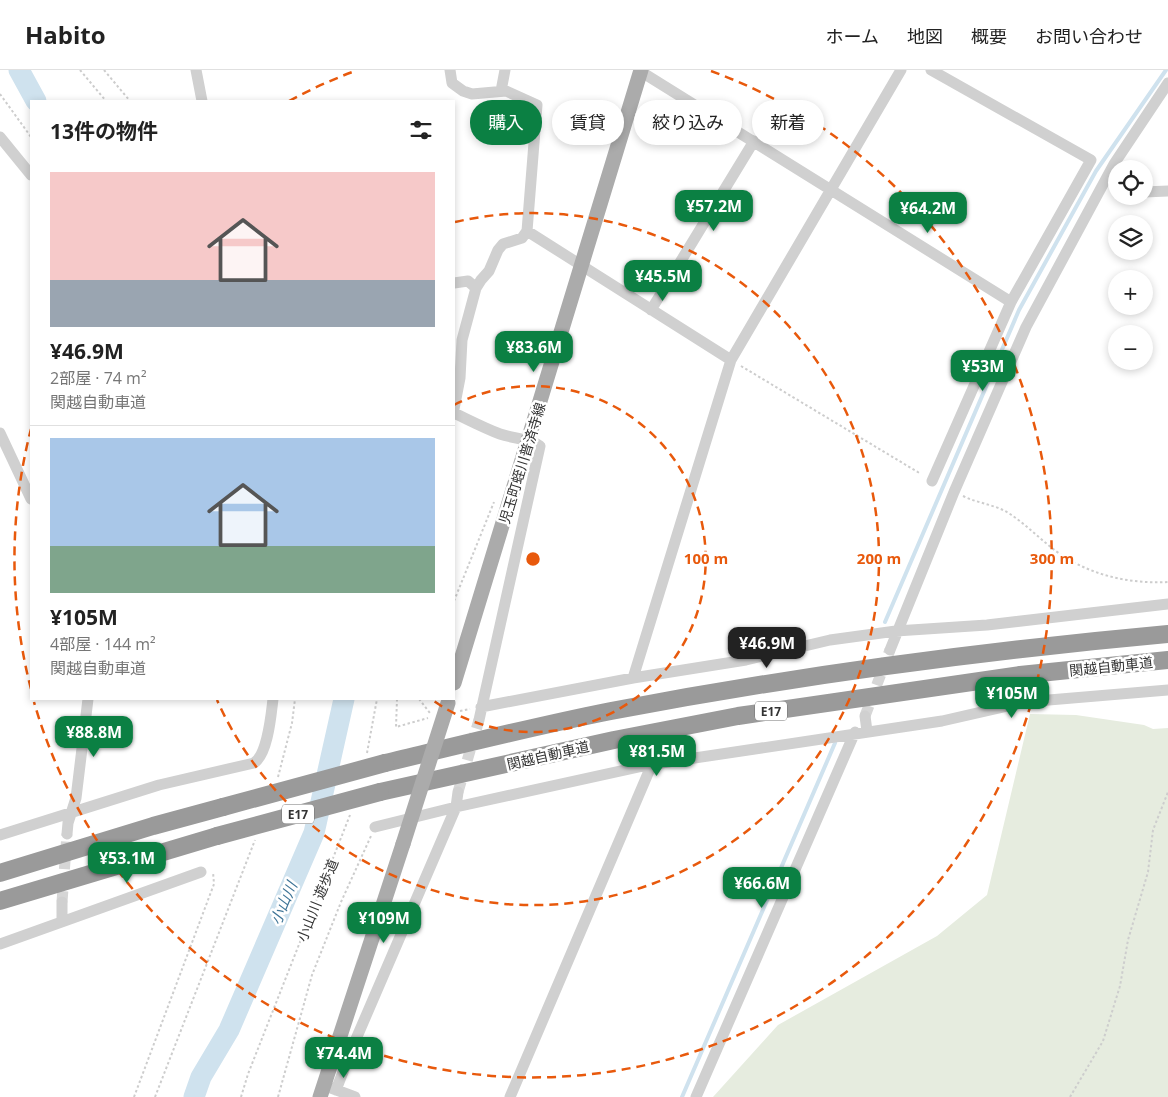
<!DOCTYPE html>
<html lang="ja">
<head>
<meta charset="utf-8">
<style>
  body { margin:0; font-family:"Open Sans","Noto Sans JP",sans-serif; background:#f6f6f6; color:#222; height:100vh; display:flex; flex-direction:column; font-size:19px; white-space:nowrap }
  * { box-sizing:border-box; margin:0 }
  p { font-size:16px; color:#767676 }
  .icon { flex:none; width:28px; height:28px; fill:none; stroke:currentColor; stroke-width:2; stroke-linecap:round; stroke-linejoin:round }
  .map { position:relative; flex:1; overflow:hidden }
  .drawer { position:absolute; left:30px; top:30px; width:425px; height:600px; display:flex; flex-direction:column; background:#fff; border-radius:0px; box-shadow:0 2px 8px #0003 }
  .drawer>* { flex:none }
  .hud { position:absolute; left:470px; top:30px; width:475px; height:45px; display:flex; gap:10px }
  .buttons { position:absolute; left:1108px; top:90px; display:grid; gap:10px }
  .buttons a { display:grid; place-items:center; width:45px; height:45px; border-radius:50%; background:#fff; box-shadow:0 2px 8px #0003; font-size:25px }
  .price { position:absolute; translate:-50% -42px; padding:0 11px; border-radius:10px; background:#0b8043; color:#fff; font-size:16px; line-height:32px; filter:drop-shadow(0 1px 2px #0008) }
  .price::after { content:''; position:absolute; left:50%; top:30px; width:15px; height:11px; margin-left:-8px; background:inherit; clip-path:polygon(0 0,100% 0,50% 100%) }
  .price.current { background:#222; color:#fff }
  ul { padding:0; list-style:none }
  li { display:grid; align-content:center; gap:10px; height:265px; padding:0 20px }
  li+li { border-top:1px solid #e0e0e0 }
  li span { display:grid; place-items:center; height:155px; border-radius:0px; color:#555 }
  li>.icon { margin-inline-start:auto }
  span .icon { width:90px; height:90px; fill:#fffc; stroke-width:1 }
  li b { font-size:21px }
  h2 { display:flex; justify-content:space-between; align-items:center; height:60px; padding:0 20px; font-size:21px }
  .tag { padding:0 18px; border-radius:22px; background:#fff; box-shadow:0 2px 8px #0003; font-size:18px; line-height:45px }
  .tag.current { background:#0b8043; color:#fff }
  header { display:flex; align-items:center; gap:30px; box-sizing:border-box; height:70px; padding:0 25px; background:#fff; border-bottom:1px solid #e0e0e0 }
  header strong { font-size:24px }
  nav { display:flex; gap:28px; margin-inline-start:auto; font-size:18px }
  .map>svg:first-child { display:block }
  .green { fill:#e6ecdf }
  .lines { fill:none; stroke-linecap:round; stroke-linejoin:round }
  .stream { stroke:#cfe2ee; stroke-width:4 }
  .river { stroke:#cfe2ee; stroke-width:21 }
  .minor-tunnel { stroke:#d6d6d6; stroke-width:11; stroke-dasharray:11 5.5; stroke-linecap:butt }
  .path { stroke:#cdcdcd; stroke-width:2; stroke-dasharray:2.5 2.5; stroke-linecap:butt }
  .minor { stroke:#d0d0d0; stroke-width:11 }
  .major { stroke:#ababab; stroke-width:15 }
  .highway { stroke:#9a9a9a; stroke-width:18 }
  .major-bridge { stroke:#ababab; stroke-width:15 }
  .highway-bridge { stroke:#9a9a9a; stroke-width:18 }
  .ring { fill:none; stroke:#e8590c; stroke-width:2.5; stroke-dasharray:9 6 }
  .labels { text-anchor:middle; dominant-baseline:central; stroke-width:5; stroke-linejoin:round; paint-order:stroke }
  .shield { fill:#fff; stroke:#707070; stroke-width:1 }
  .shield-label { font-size:12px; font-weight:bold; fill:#333 }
  .street-label { font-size:14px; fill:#333; stroke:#fff }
  .water-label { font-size:15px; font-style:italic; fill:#3f7597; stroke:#fff }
  .centre { fill:#e8590c; stroke:#fff; stroke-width:2.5 }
  .ring-label { font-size:15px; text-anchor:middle; font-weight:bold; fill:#e8590c; stroke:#fff; stroke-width:5; stroke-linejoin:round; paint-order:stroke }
</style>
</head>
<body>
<header>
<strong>Habito</strong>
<nav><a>ホーム</a><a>地図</a><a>概要</a><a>お問い合わせ</a></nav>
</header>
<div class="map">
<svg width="1168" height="1027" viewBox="0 0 1168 1027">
  <rect width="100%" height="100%" fill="#fff"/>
  <path class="green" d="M1030,644L1076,645L1144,655L1153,659L1168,658V1027H713L778,955L937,866L987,825Z"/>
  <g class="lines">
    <path class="stream" d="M885,552L1019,240L1096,101L1166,0
      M682,1027L835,673"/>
    <path class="river" d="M19,0L36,31
      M194,1027L201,1007L229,960L314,763L344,629"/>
    <path class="minor-tunnel" d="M865,646L890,580
      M458,722L479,650
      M62,832L67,764"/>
    <path class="path" d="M80,0L106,31
      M104,0L130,31
      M0,24L31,67
      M741,296L921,404
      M963,426C979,434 995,434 1010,444C1030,457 1047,477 1068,489C1098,507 1134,514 1168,512
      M454,531L494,432
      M397,629L396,657L428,648
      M419,629L430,643
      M460,641L470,639
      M367,683L377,629
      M278,707L292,653L295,629
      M134,1027L214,814L213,802
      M155,1027L255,770
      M241,1027L248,1004L350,745
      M278,1027L312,905L341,832L371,766
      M1070,1027L1103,971L1120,916L1128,870L1148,802L1153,760L1168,722"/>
    <path class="minor" d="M196,0L202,31
      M450,0L452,13L463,21L472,24L506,21L537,35L527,161L731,290
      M931,0L1091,90L1011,232L932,411
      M640,1L1011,232
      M501,21L505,0
      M0,67L31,105
      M1144,122L1168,121
      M454,213L468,211L476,218
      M651,240L754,71
      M454,339L460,308L462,270L476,218L481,210L489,201L498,180L503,174L522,168L527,161
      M454,343C469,350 484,358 500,364C514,369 528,368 540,376L479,650
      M0,363L31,429
      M890,580L954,422L1026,257L1114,94L1168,13
      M633,608L731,290L901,0
      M481,637L633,608L746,590L830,570L896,561L987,555L1168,534
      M865,646L867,661
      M375,757L456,737L648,695L942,651L1025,632L1168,620
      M67,764L68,753L76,728L88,629
      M0,765L159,715L254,693C268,684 271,645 273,629
      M62,851V832
      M0,874L201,802
      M331,1018L355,1027
      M336,1020L353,976L456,737L458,722
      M510,1027L652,694
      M696,1027L855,662"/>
    <path class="major" d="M454,613L641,0
      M320,1027L403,774"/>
    <path class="highway" d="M385,693C460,675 535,656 611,641C795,606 981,581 1168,564
      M380,722L614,670L738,646L1020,605L1168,590
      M0,803L153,756L223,737
      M0,831L217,766"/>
    <path class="major-bridge" d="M403,774L448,633"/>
    <path class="highway-bridge" d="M223,737L385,693
      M217,766L380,722"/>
  </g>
  <g class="ring">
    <path d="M454 335A173 173 0 1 1 431 629"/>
    <path d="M455 152A346 346 0 1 1 217 630"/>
    <path d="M31 619A519 519 0 0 1 31 359M289 31A519 519 0 0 1 355 1M711 1A519 519 0 1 1 34 632"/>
  </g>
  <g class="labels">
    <g class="shield">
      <rect x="755" y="631.5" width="32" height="19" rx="4"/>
      <rect x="282" y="734.5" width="32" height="19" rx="4"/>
    </g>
    <g class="shield-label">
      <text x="771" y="641">E17</text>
      <text x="298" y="744">E17</text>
    </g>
    <g class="street-label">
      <text transform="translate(522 393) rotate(-73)">児玉町蛭川普済寺線</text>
      <text transform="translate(1111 596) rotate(-6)">関越自動車道</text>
      <text transform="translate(548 685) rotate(-13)">関越自動車道</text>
      <text transform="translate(317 830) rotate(-68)">小山川 遊歩道</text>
    </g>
    <g class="water-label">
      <text transform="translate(283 833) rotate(-67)">小山川</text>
    </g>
  </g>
  <circle cx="533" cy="489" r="8" class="centre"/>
  <g class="ring-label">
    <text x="706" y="494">100 m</text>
    <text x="879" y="494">200 m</text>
    <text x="1052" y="494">300 m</text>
  </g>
</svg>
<div class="buttons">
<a><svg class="icon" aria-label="locate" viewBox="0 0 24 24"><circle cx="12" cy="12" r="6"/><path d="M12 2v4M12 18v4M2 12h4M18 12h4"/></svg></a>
<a><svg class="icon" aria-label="layers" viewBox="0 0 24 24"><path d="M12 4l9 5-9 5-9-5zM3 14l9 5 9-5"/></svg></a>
<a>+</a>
<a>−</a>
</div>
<b class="price" style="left:714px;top:162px">¥57.2M</b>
<b class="price" style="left:928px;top:164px">¥64.2M</b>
<b class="price" style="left:663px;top:232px">¥45.5M</b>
<b class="price" style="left:534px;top:303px">¥83.6M</b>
<b class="price" style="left:983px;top:322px">¥53M</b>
<b class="price current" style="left:767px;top:599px">¥46.9M</b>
<b class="price" style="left:1012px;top:649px">¥105M</b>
<b class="price" style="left:94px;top:688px">¥88.8M</b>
<b class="price" style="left:657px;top:707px">¥81.5M</b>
<b class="price" style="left:127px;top:814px">¥53.1M</b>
<b class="price" style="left:762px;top:839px">¥66.6M</b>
<b class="price" style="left:384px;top:874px">¥109M</b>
<b class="price" style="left:344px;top:1009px">¥74.4M</b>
<div class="hud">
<a class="tag current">購入</a>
<a class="tag">賃貸</a>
<a class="tag">絞り込み</a>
<a class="tag">新着</a>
</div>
<section class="drawer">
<h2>13件の物件<svg class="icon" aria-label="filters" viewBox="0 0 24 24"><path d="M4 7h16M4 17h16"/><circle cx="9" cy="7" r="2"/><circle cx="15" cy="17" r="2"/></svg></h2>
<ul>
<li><span style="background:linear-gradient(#f6c9c9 70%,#9aa5b1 0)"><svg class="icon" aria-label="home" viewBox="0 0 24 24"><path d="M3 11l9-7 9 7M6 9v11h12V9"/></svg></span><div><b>¥46.9M</b><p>2部屋 · 74 m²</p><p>関越自動車道</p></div></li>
<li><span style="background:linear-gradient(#a9c7e8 70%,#7fa58c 0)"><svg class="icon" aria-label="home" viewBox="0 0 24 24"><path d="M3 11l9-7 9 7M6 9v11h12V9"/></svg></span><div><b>¥105M</b><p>4部屋 · 144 m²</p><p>関越自動車道</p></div></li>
</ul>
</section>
</div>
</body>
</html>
